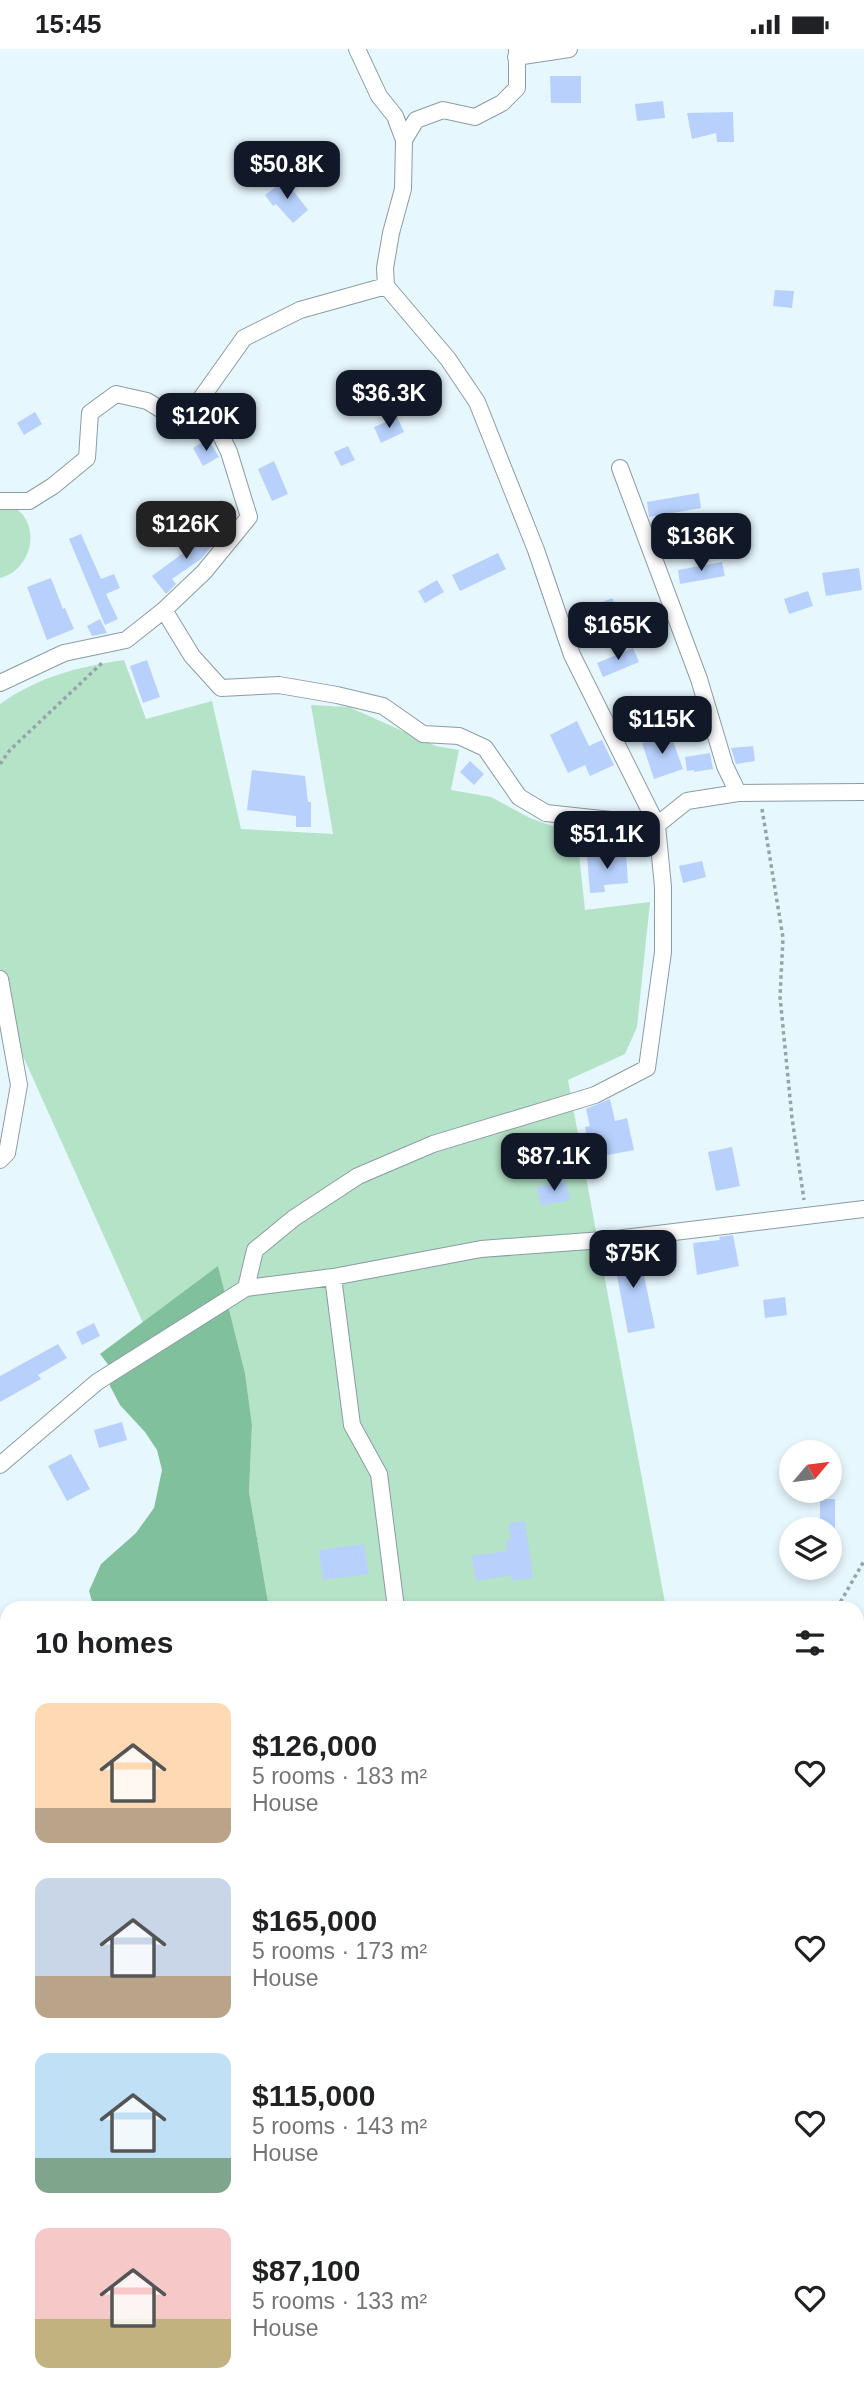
<!DOCTYPE html>
<html lang="en">
<head>
<meta charset="utf-8">
<style>
  body { margin:0; font-family:Arial,sans-serif; background:#f2f2f2; color:#202124; height:100vh; display:flex; flex-direction:column; font-size:26px; white-space:nowrap }
  * { box-sizing:border-box; margin:0 }
  p { font-size:23px; color:#757577 }
  .icon { flex:none; width:38px; height:38px; fill:none; stroke:currentColor; stroke-width:2; stroke-linecap:round; stroke-linejoin:round }
  .map { position:relative; flex:1; overflow:hidden }
  .panel { position:absolute; left:0px; top:1552px; width:864px; height:800px; display:flex; flex-direction:column; background:#fff; border-radius:21px 21px 0 0; box-shadow:0 4px 10px #0003 }
  .panel>* { flex:none }
  .needle { width:46px; rotate:61deg }
  .fabs { position:absolute; left:779px; top:1391px; display:grid; gap:14px }
  .fabs a { display:grid; place-items:center; width:63px; height:63px; border-radius:50%; background:#fff; box-shadow:0 4px 10px #0003; font-size:35px }
  .price { position:absolute; translate:-50% -60px; padding:0 16px; border-radius:14px; background:#111827; color:#fff; font-size:23px; line-height:46px; filter:drop-shadow(0 2px 4px #0008) }
  .price::after { content:''; position:absolute; left:50%; top:42px; width:21px; height:16px; margin-left:-10px; background:inherit; clip-path:polygon(0 0,100% 0,50% 100%) }
  .price.current { background:#222; color:#fff }
  ul { padding:0; list-style:none }
  li { display:flex; align-items:center; gap:21px; height:175px; padding:0 35px }
  li span { display:grid; place-items:center; flex:none; width:196px; height:140px; border-radius:14px; color:#555 }
  li>.icon { margin-inline-start:auto }
  span .icon { width:84px; height:84px; fill:#fffc; stroke-width:1 }
  li b { font-size:30px }
  h2 { display:flex; justify-content:space-between; align-items:center; height:84px; padding:0 35px; font-size:30px }
  .status { display:flex; justify-content:space-between; align-items:center; height:49px; padding:0 35px; background:#fff; direction:ltr }
  .status svg { height:19px; fill:currentColor }
  .map>svg:first-child { display:block }
  .green { fill:#b5e3c8 }
  .forest { fill:#80c09d }
  .building { fill:#b7d1fc }
  .lines { fill:none; stroke-linecap:round; stroke-linejoin:round }
  .street-casing { stroke:#8a9ca4; stroke-width:18 }
  .path { stroke:#97a3a8; stroke-width:3.5; stroke-dasharray:3.5 3.5; stroke-linecap:butt }
  .street { stroke:#fff; stroke-width:16 }
</style>
</head>
<body>
<div class="status"><b>15:45</b><svg viewBox="0 0 49 12"><path d="M0 12V9h3v3zM5 12V6h3v6zM10 12V3h3v9zM15 12V0h3v12zM26 1h20v11H26zM47 4h2v5h-2z"/></svg></div>
<div class="map">
<svg width="864" height="2351" viewBox="0 0 864 2351">
  <rect width="100%" height="100%" fill="#e7f7fe"/>
  <path class="green" d="M0,450C8,455 17,459 23,466C40,489 26,523 0,529Z
    M124,611L146,670L212,652L241,780L333,785L311,656L349,658L436,697L459,701L451,741L491,748L530,769L577,786L585,861L650,853L637,978L625,1005L568,1031L666,1559H269L249,1443L252,1376L245,1324L218,1218L143,1274L0,956V655C40,627 78,618 124,611Z
    M858,1639L864,1641V2055L858,2059Z"/>
  <path class="forest" d="M218,1217L245,1324L252,1376L249,1443L269,1559H94L89,1542L101,1515L136,1484L154,1459L162,1421L157,1401L145,1383L120,1356L110,1337V1318L100,1305Z
    M864,2055V2161L858,2165V2059Z
    M320,2345H396L391,2351H313Z"/>
  <path class="building" d="M550,27H581V54H551Z
    M663,52L665,69L637,72L635,55Z
    M733,63L734,93H717L716,84L692,90L687,64Z
    M285,131L308,161L293,174L276,155L273,157L265,146Z
    M775,241L794,242L792,259L773,257Z
    M35,363L42,375L24,386L17,374Z
    M397,368L404,383L381,394L374,378Z
    M208,390L219,408L203,417L193,399Z
    M348,397L355,411L341,417L334,403Z
    M274,412L288,445L272,452L258,420Z
    M699,444L701,459L649,468L647,453Z
    M221,451L229,463L212,473L205,461Z
    M220,477L224,482L201,510L172,530L176,535L166,545L152,527Z
    M81,485L101,530L114,525L120,539L106,545L118,570L105,576L69,490Z
    M498,504L506,520L460,542L452,526Z
    M722,513L725,527L680,535L678,521Z
    M859,519L862,541L826,547L822,524Z
    M51,529L63,560L65,559L74,580L47,591L27,538Z
    M437,531L444,543L425,554L418,542Z
    M808,542L813,557L789,565L784,550Z
    M612,549L622,572L584,589L573,566Z
    M100,570L107,584L92,587L87,577Z
    M633,599L639,613L603,628L597,614Z
    M147,611L160,648L143,654L130,617Z
    M577,672L589,697L602,691L614,716L590,727L585,716L568,724L550,686Z
    M670,684L683,720L654,730L642,694Z
    M753,697L755,712L736,715L731,699Z
    M710,704L713,720L694,723V721L687,722L685,708Z
    M470,712L484,725L474,736L460,723Z
    M252,721L305,727L308,753H311V778H296V767L247,761Z
    M626,804L628,834L604,836L605,843L590,844L587,807Z
    M702,812L706,828L683,834L679,817Z
    M610,1050L615,1072L627,1069L634,1101L592,1109L585,1078L590,1077L586,1060Z
    M732,1098L740,1137L716,1142L708,1103Z
    M566,1132L570,1151L541,1157L537,1138Z
    M733,1186L739,1217L697,1226L693,1194L720,1191L719,1188Z
    M638,1198L655,1279L628,1284L612,1201Z
    M785,1248L787,1266L765,1269L763,1251Z
    M94,1274L100,1287L82,1296L76,1283Z
    M58,1295L67,1309L38,1326L41,1330L0,1353V1327Z
    M122,1373L127,1391L99,1399L94,1381Z
    M71,1405L90,1440L67,1452L48,1417Z
    M820,1450H835V1480H820Z
    M525,1472L533,1529L512,1532L511,1526L476,1532L472,1507L507,1502L506,1491L511,1490L509,1474Z
    M364,1495L369,1525L323,1531L319,1501Z"/>
  <g class="lines">
    <defs>
      <path id="street" d="M516,8L569,0
        M404,91L416,71L443,61L475,68L502,54L517,39V0
        M620,419L699,630L725,717L738,744
        M0,452H29L53,437L87,409L90,364L116,345L147,352L185,375L202,348
        M164,561L192,607L221,639L279,636L337,646L383,657L423,685L459,687L485,699L519,748L546,764L657,776L687,752L738,744L864,743
        M0,634L64,604L126,591L164,561L204,523L249,468L229,403L202,348L244,289L300,261L386,237
        M0,930L19,1036L7,1104L0,1111
        M333,1228L352,1376L379,1425L396,1559
        M246,1239L255,1201L294,1169L358,1127L433,1095L595,1046L647,1019L663,903V838L657,776L572,606L536,501L477,353L448,310L386,237L385,219L391,184L403,140L404,91L395,67L379,47L357,0
        M0,1416L97,1333L246,1239L333,1228L481,1200L616,1190L864,1160
        M0,2306L7,2314
        M34,2345L39,2351
        M134,2351L150,2345
        M843,2351L853,2345"/>
    </defs>
    <use href="#street" class="street-casing"/>
    <path class="path" d="M0,715L10,701L102,614
      M762,760L783,889L780,948L792,1069L804,1151
      M837,1559L864,1512
      M858,1627L864,1629
      M0,1738L7,1737
      M394,2345L398,2351"/>
    <use href="#street" class="street"/>
  </g>
</svg>
<div class="fabs">
<a><svg class="needle" viewBox="-14 -14 28 28"><path d="M0-13l5 13h-10z" fill="#e53935"/><path d="M0 13l5-13h-10z" fill="#757577"/></svg></a>
<a><svg class="icon" aria-label="layers" viewBox="0 0 24 24"><path d="M12 4l9 5-9 5-9-5zM3 14l9 5 9-5"/></svg></a>
</div>
<b class="price" style="left:287px;top:152px">$50.8K</b>
<b class="price" style="left:389px;top:381px">$36.3K</b>
<b class="price" style="left:206px;top:404px">$120K</b>
<b class="price current" style="left:186px;top:512px">$126K</b>
<b class="price" style="left:701px;top:524px">$136K</b>
<b class="price" style="left:618px;top:613px">$165K</b>
<b class="price" style="left:662px;top:707px">$115K</b>
<b class="price" style="left:607px;top:822px">$51.1K</b>
<b class="price" style="left:554px;top:1144px">$87.1K</b>
<b class="price" style="left:633px;top:1241px">$75K</b>
<section class="panel">
<h2>10 homes<svg class="icon" aria-label="filters" viewBox="0 0 24 24"><path d="M4 7h16M4 17h16"/><circle cx="9" cy="7" r="2"/><circle cx="15" cy="17" r="2"/></svg></h2>
<ul>
<li><span style="background:linear-gradient(#ffd9b3 75%,#b9a48a 0)"><svg class="icon" aria-label="home" viewBox="0 0 24 24"><path d="M3 11l9-7 9 7M6 9v11h12V9"/></svg></span><div><b>$126,000</b><p>5 rooms · 183 m²</p><p>House</p></div><svg class="icon" aria-label="heart" viewBox="0 0 24 24"><path d="M12 20l-8-8c-3-5 5-10 8-4 3-6 11-1 8 4z"/></svg></li>
<li><span style="background:linear-gradient(#c9d6e8 70%,#b9a48a 0)"><svg class="icon" aria-label="home" viewBox="0 0 24 24"><path d="M3 11l9-7 9 7M6 9v11h12V9"/></svg></span><div><b>$165,000</b><p>5 rooms · 173 m²</p><p>House</p></div><svg class="icon" aria-label="heart" viewBox="0 0 24 24"><path d="M12 20l-8-8c-3-5 5-10 8-4 3-6 11-1 8 4z"/></svg></li>
<li><span style="background:linear-gradient(#bfe0f5 75%,#7fa58c 0)"><svg class="icon" aria-label="home" viewBox="0 0 24 24"><path d="M3 11l9-7 9 7M6 9v11h12V9"/></svg></span><div><b>$115,000</b><p>5 rooms · 143 m²</p><p>House</p></div><svg class="icon" aria-label="heart" viewBox="0 0 24 24"><path d="M12 20l-8-8c-3-5 5-10 8-4 3-6 11-1 8 4z"/></svg></li>
<li><span style="background:linear-gradient(#f6c9c9 65%,#c2b280 0)"><svg class="icon" aria-label="home" viewBox="0 0 24 24"><path d="M3 11l9-7 9 7M6 9v11h12V9"/></svg></span><div><b>$87,100</b><p>5 rooms · 133 m²</p><p>House</p></div><svg class="icon" aria-label="heart" viewBox="0 0 24 24"><path d="M12 20l-8-8c-3-5 5-10 8-4 3-6 11-1 8 4z"/></svg></li>
</ul>
</section>
</div>
</body>
</html>
